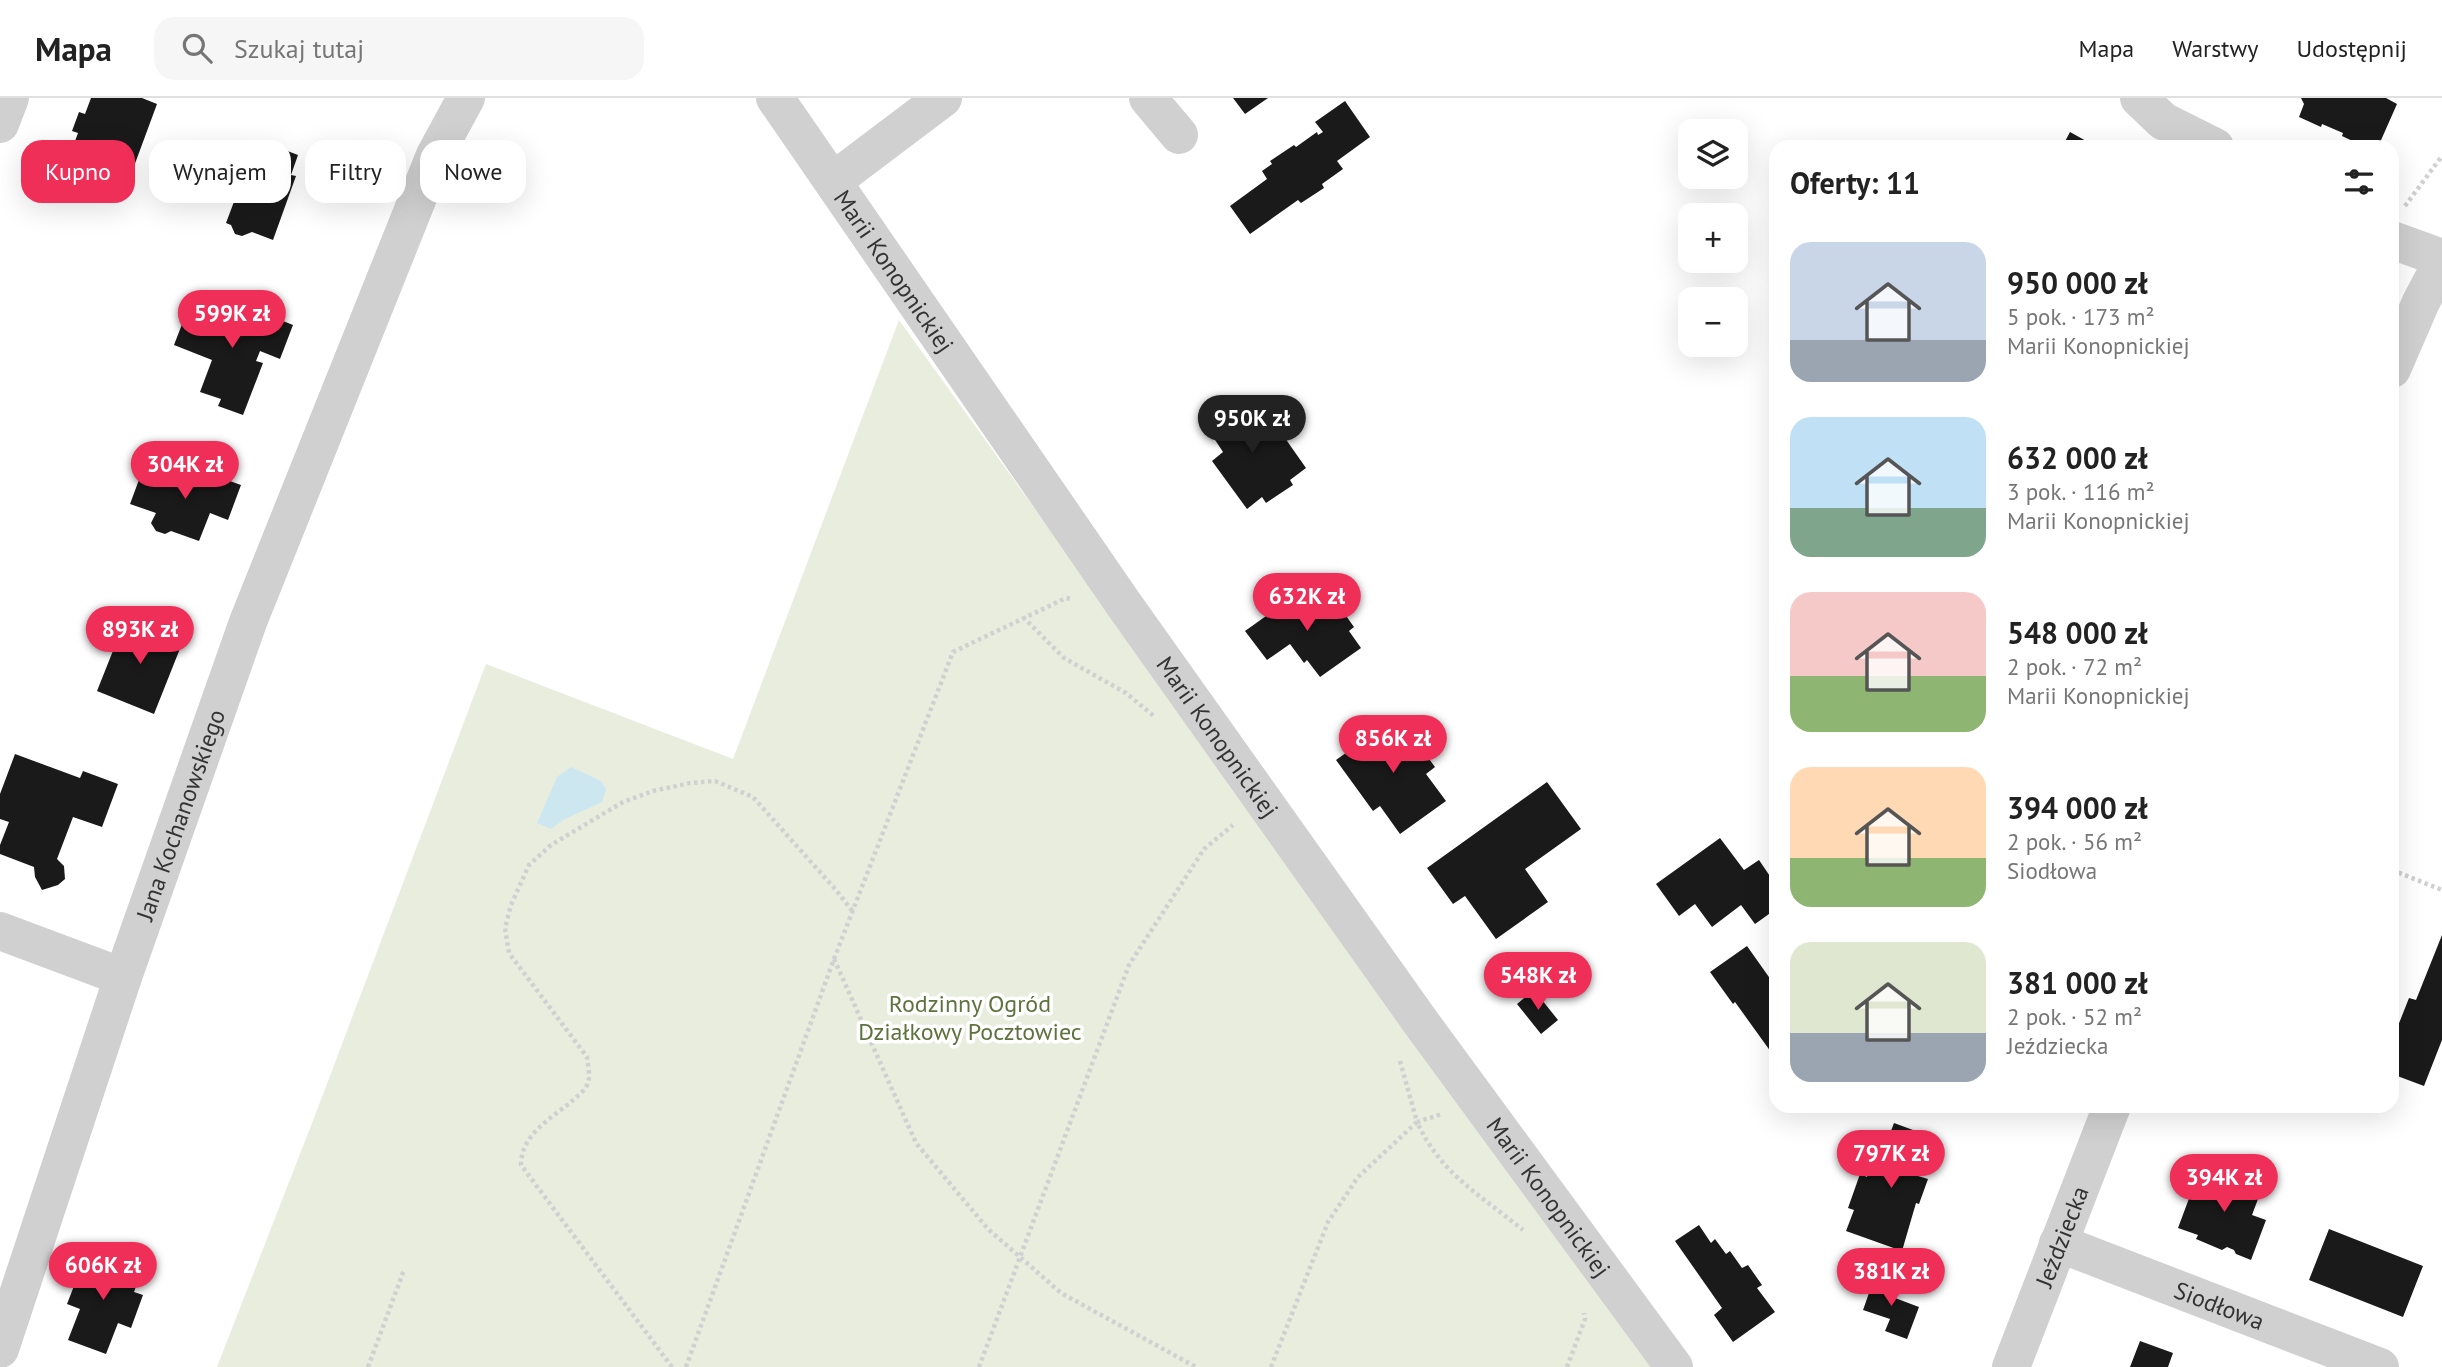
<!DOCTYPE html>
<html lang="pl">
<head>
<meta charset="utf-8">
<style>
  body { margin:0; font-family:"PT Sans",sans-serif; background:#f6f6f6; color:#222; height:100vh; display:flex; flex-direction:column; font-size:26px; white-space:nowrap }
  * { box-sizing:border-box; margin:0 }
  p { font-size:23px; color:#767676 }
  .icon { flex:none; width:38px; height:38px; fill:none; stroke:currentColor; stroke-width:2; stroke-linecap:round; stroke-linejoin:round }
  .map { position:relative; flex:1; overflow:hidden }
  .drawer { position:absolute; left:1769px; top:42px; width:630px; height:973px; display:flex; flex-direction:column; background:#fff; border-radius:21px; box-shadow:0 7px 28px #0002 }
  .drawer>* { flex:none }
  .guide { position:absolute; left:21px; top:42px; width:665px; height:63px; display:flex; gap:14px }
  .fabs { position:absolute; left:1678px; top:21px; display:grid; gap:14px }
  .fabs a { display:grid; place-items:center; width:70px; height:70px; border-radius:14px; background:#fff; box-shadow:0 7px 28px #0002; font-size:35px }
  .price { position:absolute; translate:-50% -60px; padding:0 16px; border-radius:24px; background:#f02f59; color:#fff; font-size:23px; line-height:46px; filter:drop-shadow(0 2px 4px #0008) }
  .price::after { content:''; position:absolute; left:50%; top:42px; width:21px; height:16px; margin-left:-10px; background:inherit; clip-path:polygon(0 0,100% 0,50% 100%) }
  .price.on { background:#222; color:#fff }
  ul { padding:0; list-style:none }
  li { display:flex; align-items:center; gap:21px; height:175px; padding:0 21px }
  li span { display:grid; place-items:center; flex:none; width:196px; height:140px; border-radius:21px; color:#555 }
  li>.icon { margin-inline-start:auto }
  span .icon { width:84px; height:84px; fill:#fffc; stroke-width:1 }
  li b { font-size:30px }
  h2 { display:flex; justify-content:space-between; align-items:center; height:84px; padding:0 21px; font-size:30px }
  .tag { padding:0 24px; border-radius:21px; background:#fff; box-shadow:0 7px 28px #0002; font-size:24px; line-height:63px }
  .tag.on { background:#f02f59; color:#fff }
  header { display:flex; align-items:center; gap:42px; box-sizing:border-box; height:98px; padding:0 35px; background:#fff; border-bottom:2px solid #e0e0e0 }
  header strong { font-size:33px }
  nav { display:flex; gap:38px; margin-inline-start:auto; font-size:24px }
  .search { width:490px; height:63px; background:#f6f6f6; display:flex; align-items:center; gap:18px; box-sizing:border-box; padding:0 24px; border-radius:21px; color:#767676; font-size:26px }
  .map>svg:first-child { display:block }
  .green { fill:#e8edde }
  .water { fill:#cde7f0 }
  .building { fill:#1a1a1a }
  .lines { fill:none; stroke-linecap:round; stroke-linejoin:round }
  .path { stroke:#d0d0d0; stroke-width:4.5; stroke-dasharray:3.5 3.5; stroke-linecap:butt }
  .minor { stroke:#d0d0d0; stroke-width:38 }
  .labels { text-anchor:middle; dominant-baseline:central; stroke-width:7; stroke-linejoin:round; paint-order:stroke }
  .street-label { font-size:24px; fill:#333; stroke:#fff }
  .park-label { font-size:24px; fill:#5d723c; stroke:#fff }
</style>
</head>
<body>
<header>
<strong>Mapa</strong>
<div class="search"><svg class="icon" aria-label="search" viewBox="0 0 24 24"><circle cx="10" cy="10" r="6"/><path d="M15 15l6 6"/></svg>Szukaj tutaj</div>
<nav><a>Mapa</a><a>Warstwy</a><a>Udostępnij</a></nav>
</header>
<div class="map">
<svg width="2442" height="1269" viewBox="0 0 2442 1269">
  <rect width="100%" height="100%" fill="#fff"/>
  <path class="green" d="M899,222L1458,1000L1655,1269H217L314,1020L486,566L733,661Z"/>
  <path class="water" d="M571,669L601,683L606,691L602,704L563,722L551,731L537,725L557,679Z"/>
  <path class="building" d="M91,0H142L157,6L133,71L124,67L115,89L65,70L78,35L72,33L79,14L85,16Z
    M1233,0H1268L1245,16Z
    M2301,0H2386L2397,6L2378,49H2365L2342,38L2343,35L2322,26L2321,29L2299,19L2304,6Z
    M1345,3L1370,39L1337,63L1343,71L1322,86L1324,90L1301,105L1298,102L1250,136L1230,108L1267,81L1262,73L1272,66L1270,63L1294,47L1296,49L1317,34L1318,37L1323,34L1315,24Z
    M2070,34L2097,49H2062Z
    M261,43L298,57L291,77L296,78L273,142L252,134L242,138L235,136L231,127L226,125L250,61L255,62Z
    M191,203L245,224L250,210L293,227L280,261L260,253L256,263L263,265L243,317L218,308L221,301L200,294L212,262L174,247Z
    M1233,299L1259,334L1273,323L1306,370L1290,382L1293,387L1266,405L1262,399L1247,411L1212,363L1223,354L1202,322Z
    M191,369L241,387L228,422L210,415L199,443L171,433L165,436L156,433L151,425L156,415L130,406L143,371L184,386Z
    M1319,491L1333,511L1339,508L1354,529L1349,533L1361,550L1320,579L1307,562L1304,565L1290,546L1267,562L1245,533L1287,503L1293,510Z
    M126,520L183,543L154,616L97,593Z
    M1395,620L1416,648L1418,646L1435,669L1426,676L1446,703L1400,736L1380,708L1373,713L1336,662L1357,647L1358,639L1367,633L1374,635Z
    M15,656L80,680L83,673L118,686L102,729L73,719L57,761L64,768L65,781L58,787L42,792L35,779L34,769L0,756V747L9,724L0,721V696Z
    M1547,684L1581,731L1525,771L1548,804L1496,841L1465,798L1453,806L1427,770Z
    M1720,740L1744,772L1759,762L1776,787V811L1755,826L1741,807L1712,829L1695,806L1679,818L1656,786Z
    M2442,837V942L2424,988L2392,976V943L2409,900L2416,902Z
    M1747,848L1776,889V961L1735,904L1733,906L1710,874Z
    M1534,892L1558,922L1541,936L1517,906Z
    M1894,1025L1932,1039L1918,1078L1928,1081L1919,1106L1916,1105L1902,1153L1846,1133L1854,1112L1848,1110L1860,1076L1867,1079L1874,1059L1880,1062Z
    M2200,1071L2230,1082L2236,1079L2248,1083L2251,1089L2261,1093L2252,1117L2266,1122L2251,1162L2236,1156L2234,1152L2227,1149L2222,1152L2196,1141L2198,1137L2178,1130Z
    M1699,1127L1711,1145L1715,1141L1726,1156L1730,1153L1742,1170L1748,1167L1762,1187L1757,1190L1775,1214L1733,1244L1714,1217L1722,1210L1675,1143Z
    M2329,1131L2423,1168L2403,1219L2309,1182Z
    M86,1157L122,1170L129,1167L137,1170L140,1177L134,1194L143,1197L131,1230L118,1225L106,1256L68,1242L80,1211L67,1206Z
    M1875,1178L1892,1184L1887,1197L1919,1209L1907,1241L1885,1233L1890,1221L1863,1212Z
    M2140,1243L2173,1255L2168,1269H2130Z"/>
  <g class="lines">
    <path class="path" d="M2405,108L2442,58
      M1023,519L1064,560L1126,595L1155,619
      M2392,772L2442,792
      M834,861L916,1045L988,1131L1061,1195L1196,1269
      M1400,963L1417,1024L1442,1016
      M368,1269L404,1172
      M672,1269L521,1067C521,1037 550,1021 571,1004C576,999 584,994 587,987C591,979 588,968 587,959L509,855L505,830L511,807L529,767L551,747L623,704L653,693L690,685L715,683L753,699L836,792L853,814
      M686,1269L834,861L953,554L1066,500L1072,501
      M979,1269L1129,867L1204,751L1233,727
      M1271,1269L1328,1124L1358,1079L1417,1024C1441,1076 1480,1097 1523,1132
      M1567,1269L1585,1221L1584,1215"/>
    <g class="minor">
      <path id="s1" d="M775,0L1125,508L1422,926L1674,1269"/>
      <path d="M1148,0L1179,37"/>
      <path d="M2139,0L2163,23L2215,49"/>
      <path d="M0,26L10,0"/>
      <path d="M833,83L943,0"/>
      <path d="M2392,142L2442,160"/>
      <path d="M2392,271L2421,204L2442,164"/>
      <path d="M0,833L123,879"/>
      <path id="s2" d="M2058,1145L2380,1269"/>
      <path id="s3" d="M0,1251L123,879L248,524L435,57L466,0"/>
      <path id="s4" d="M2011,1269L2112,1008"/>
    </g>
  </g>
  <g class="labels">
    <g class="street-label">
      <text stroke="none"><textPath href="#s1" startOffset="210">Marii Konopnickiej</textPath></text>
      <text stroke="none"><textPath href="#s1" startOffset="777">Marii Konopnickiej</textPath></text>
      <text stroke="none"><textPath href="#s3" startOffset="564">Jana Kochanowskiego</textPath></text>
      <text stroke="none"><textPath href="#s1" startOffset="1344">Marii Konopnickiej</textPath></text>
      <text stroke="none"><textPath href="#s4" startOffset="140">Jeździecka</textPath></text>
      <text stroke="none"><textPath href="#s2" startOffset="173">Siodłowa</textPath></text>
    </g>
    <g class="park-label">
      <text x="970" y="905">Rodzinny Ogród<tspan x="970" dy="28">Działkowy Pocztowiec</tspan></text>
    </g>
  </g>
</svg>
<div class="fabs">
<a><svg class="icon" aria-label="layers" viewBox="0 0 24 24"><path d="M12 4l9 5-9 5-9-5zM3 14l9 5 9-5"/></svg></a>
<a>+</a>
<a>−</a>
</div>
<b class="price" style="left:232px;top:252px">599K zł</b>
<b class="price on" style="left:1252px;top:357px">950K zł</b>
<b class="price" style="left:185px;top:403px">304K zł</b>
<b class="price" style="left:1307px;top:535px">632K zł</b>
<b class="price" style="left:140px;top:568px">893K zł</b>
<b class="price" style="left:1393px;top:677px">856K zł</b>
<b class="price" style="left:1538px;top:914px">548K zł</b>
<b class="price" style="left:1891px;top:1092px">797K zł</b>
<b class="price" style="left:2224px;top:1116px">394K zł</b>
<b class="price" style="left:103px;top:1204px">606K zł</b>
<b class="price" style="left:1891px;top:1210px">381K zł</b>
<div class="guide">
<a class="tag on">Kupno</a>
<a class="tag">Wynajem</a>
<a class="tag">Filtry</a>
<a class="tag">Nowe</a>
</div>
<section class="drawer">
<h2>Oferty: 11<svg class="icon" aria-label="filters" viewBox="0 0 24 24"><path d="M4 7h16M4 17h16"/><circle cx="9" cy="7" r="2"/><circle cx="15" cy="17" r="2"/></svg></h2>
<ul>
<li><span style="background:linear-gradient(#c9d6e8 70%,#9aa5b1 0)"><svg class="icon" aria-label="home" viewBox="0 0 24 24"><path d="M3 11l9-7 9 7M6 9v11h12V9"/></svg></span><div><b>950 000 zł</b><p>5 pok. · 173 m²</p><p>Marii Konopnickiej</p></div></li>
<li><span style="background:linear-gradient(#bfe0f5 65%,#7fa58c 0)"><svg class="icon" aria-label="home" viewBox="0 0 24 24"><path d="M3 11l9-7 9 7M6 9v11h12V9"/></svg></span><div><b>632 000 zł</b><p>3 pok. · 116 m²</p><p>Marii Konopnickiej</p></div></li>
<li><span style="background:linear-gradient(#f6c9c9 60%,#8fb573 0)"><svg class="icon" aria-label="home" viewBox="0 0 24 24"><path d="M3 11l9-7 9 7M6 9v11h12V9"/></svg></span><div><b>548 000 zł</b><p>2 pok. · 72 m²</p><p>Marii Konopnickiej</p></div></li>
<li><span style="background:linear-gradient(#ffd9b3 65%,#8fb573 0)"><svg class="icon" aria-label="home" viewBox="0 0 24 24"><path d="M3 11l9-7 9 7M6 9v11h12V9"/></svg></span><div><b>394 000 zł</b><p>2 pok. · 56 m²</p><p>Siodłowa</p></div></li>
<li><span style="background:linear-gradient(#dfe7d0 65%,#9aa5b1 0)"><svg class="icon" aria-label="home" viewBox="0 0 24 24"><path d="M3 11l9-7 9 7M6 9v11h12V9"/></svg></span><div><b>381 000 zł</b><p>2 pok. · 52 m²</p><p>Jeździecka</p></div></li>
</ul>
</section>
</div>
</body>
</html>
